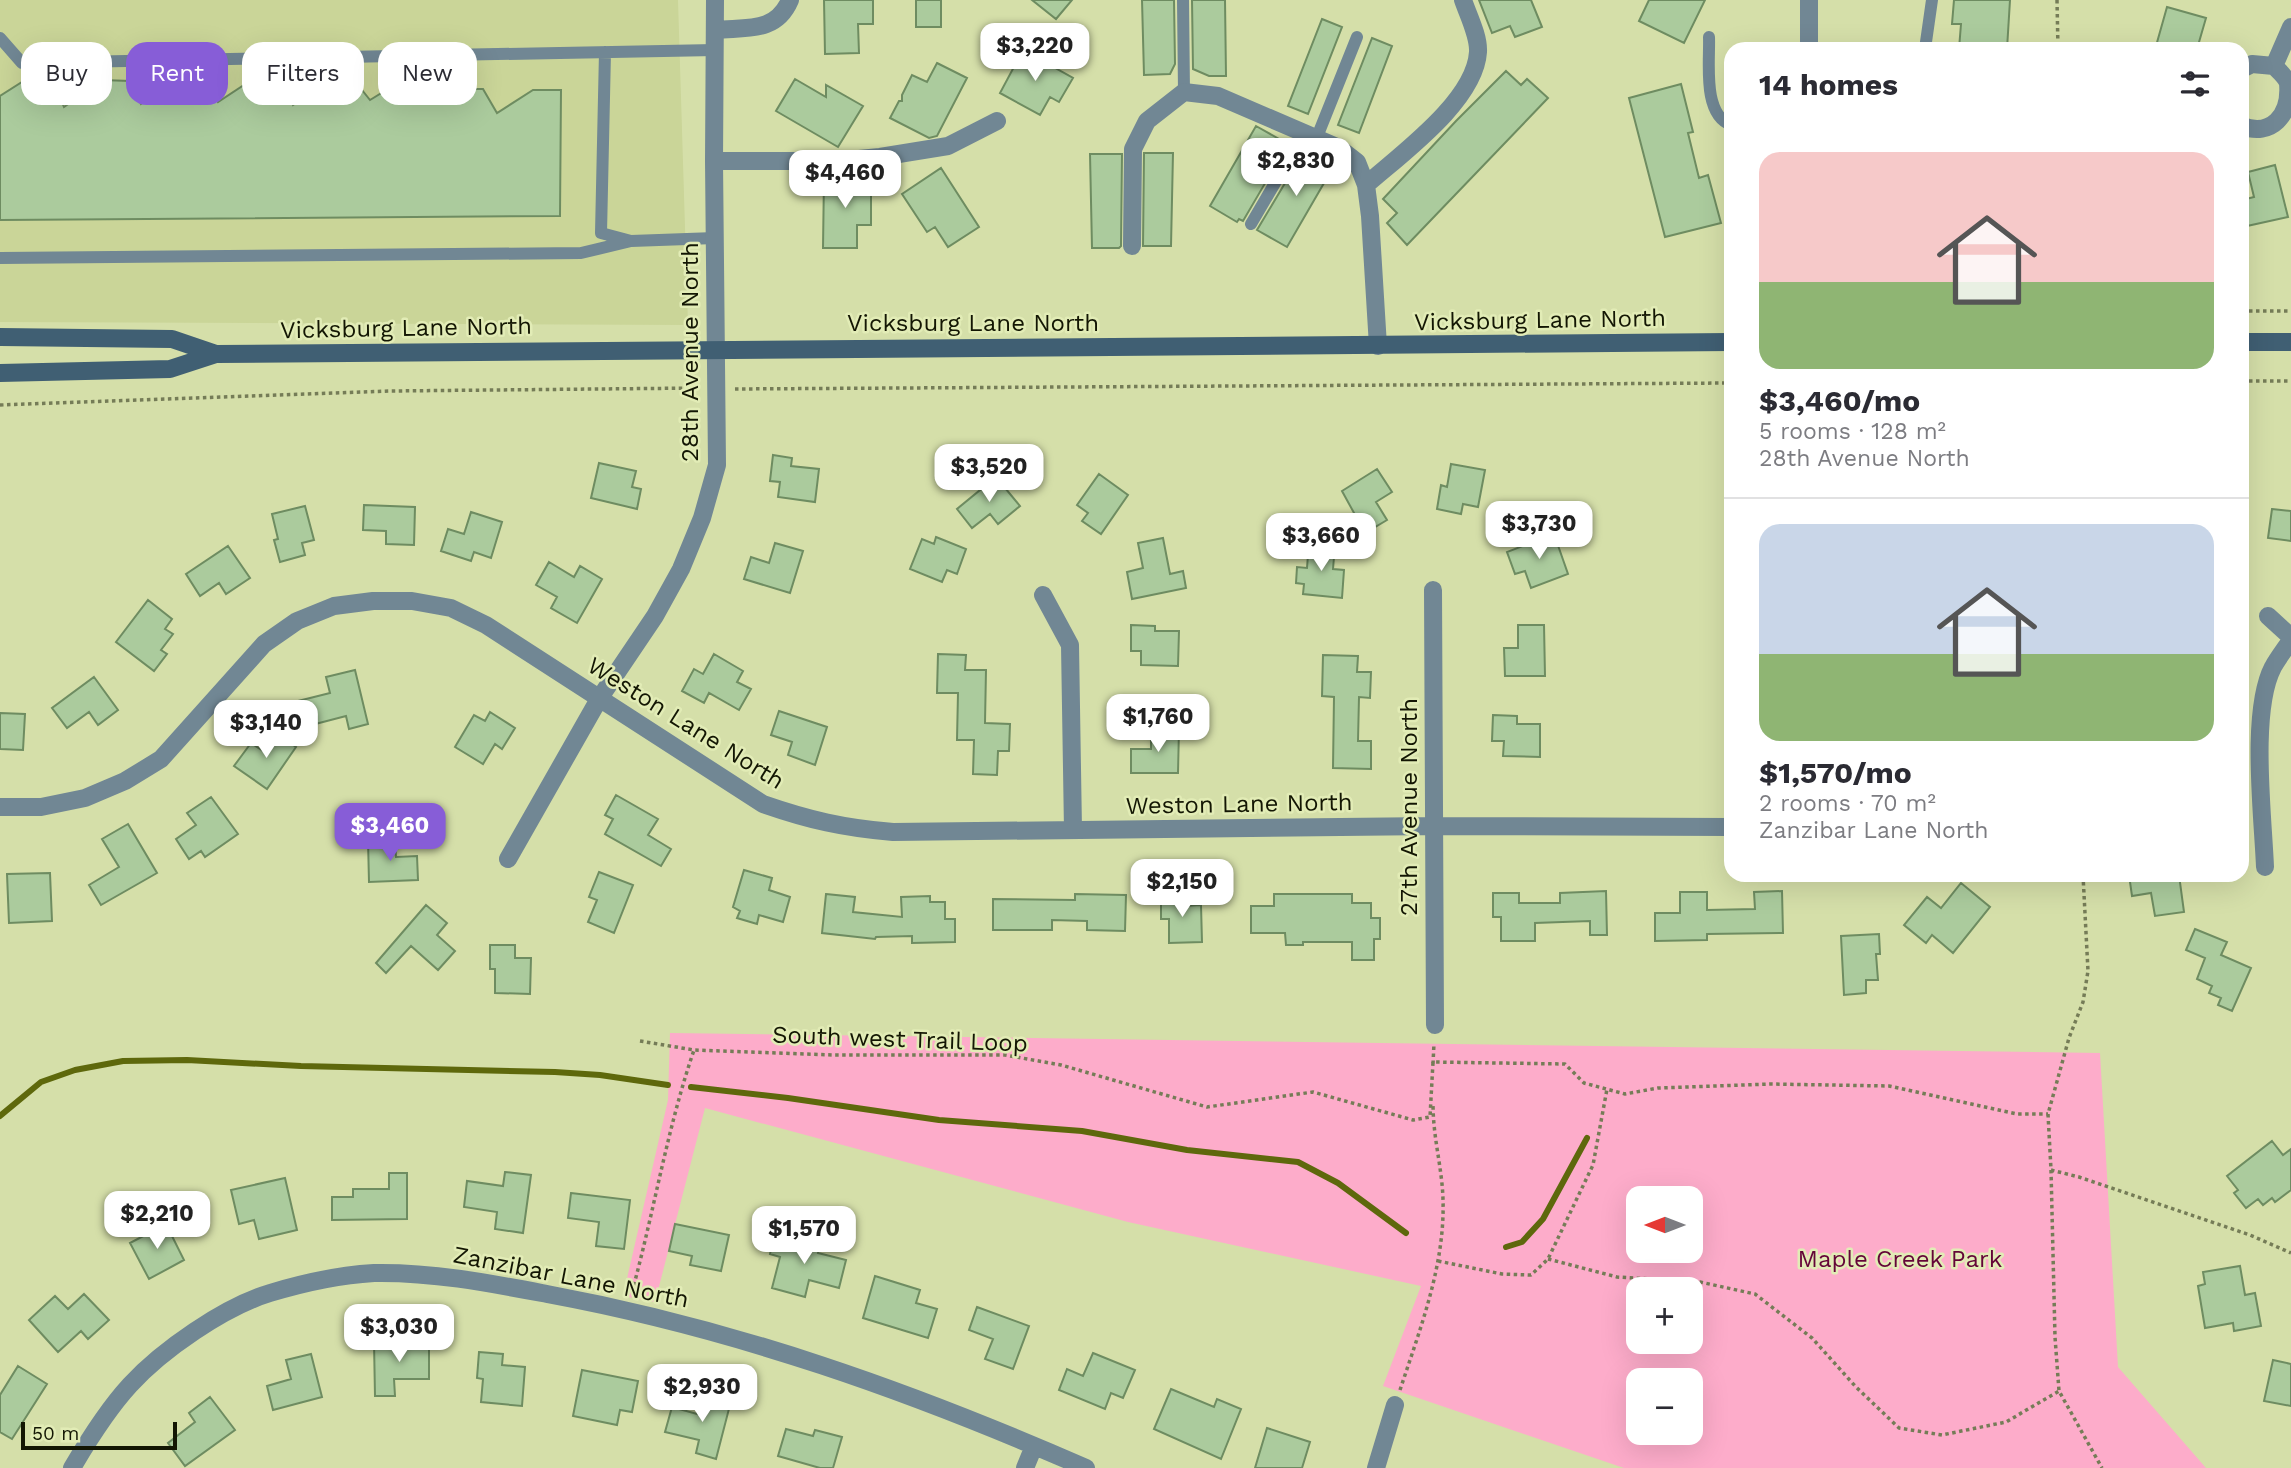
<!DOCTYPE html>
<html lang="en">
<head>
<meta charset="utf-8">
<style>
  body { margin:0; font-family:"Work Sans",sans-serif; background:#f2f2f3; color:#2b2b33; height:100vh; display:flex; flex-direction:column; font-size:26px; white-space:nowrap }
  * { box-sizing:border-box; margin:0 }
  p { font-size:23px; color:#7c7c81 }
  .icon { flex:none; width:38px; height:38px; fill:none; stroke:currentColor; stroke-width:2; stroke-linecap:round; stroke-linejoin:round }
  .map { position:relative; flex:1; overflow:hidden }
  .sheet { position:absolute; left:1724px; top:42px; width:525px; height:840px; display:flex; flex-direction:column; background:#fff; border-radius:21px; box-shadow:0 7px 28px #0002 }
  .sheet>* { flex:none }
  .guide { position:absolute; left:21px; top:42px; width:665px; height:63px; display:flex; gap:14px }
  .needle { width:46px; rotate:270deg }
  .fabs { position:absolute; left:1626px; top:1186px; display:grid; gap:14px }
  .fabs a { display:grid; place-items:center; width:77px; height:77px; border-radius:14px; background:#fff; box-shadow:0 7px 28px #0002; font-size:35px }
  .scale { position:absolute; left:21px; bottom:18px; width:156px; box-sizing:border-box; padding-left:7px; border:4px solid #131603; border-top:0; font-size:19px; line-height:24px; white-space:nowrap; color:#131603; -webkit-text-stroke:5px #e2ecb6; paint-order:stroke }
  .price { position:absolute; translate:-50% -60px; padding:0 16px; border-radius:14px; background:#fff; color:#222; font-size:23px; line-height:46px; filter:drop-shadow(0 2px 4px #0008) }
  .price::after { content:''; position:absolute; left:50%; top:42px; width:21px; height:16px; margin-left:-10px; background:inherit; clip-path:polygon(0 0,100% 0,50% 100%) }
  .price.on { background:#875dd7; color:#fff }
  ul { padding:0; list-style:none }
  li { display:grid; align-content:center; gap:14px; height:371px; padding:0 35px }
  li+li { border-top:2px solid #e1e1e2 }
  li span { display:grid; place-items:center; height:217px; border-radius:21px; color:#555 }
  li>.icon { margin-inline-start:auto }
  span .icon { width:126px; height:126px; fill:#fffc; stroke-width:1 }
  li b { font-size:30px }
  h2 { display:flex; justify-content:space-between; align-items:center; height:84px; padding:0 35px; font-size:30px }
  .chip { padding:0 24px; border-radius:21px; background:#fff; box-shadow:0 7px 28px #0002; font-size:24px; line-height:63px }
  .chip.on { background:#875dd7; color:#fff }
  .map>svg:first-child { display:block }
  .built { fill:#cad598 }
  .green { fill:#fdacca; fill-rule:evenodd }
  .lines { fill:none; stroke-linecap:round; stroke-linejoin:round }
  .stream { stroke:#5e680c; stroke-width:6 }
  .building { fill:#abcb9d; stroke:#6e8c61; stroke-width:2 }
  .path { stroke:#757c57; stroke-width:3.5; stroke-dasharray:3.5 3.5; stroke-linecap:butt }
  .service { stroke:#718794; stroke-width:12 }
  .minor { stroke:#718794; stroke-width:18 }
  .secondary { stroke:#405f73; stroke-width:18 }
  .labels { text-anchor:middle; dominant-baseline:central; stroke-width:5; stroke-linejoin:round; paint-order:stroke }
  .street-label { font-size:24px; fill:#131603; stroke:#e2ecb6 }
  .park-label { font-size:24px; fill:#640538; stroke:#e2ecb6 }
</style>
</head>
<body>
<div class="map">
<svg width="2291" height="1468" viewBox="0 0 2291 1468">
  <rect width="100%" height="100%" fill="#d5dfa9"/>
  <path class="built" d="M0,0H678L688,325L0,322Z"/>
  <path class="green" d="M670,1033L2100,1053L2118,1367L2206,1468H1624L1383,1386L1421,1286L1128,1222L705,1108L655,1302L623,1296L668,1100ZM1638,1199H1690V1251H1638ZM1638,1290H1690V1342H1638ZM1638,1381H1690V1433H1638Z"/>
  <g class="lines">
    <path class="stream" d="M691,1087L788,1098L939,1120L1082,1131L1187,1150L1298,1162L1338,1183L1406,1233
      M0,1116L41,1082L75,1070L123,1061L187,1060L301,1066L555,1072L600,1075L668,1085
      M1506,1247L1522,1242L1543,1219L1587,1138"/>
  </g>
  <path class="building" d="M824,0H873V24H858L859,53L825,54Z
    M916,0H941V27H916Z
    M1032,0H1072L1056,19Z
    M1142,0H1174L1175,64L1170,74L1144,75Z
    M1192,0H1225L1226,76H1209L1193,69Z
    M1479,0H1531L1542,27L1515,37L1510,26L1492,33Z
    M1649,0H1705L1684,43L1639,21Z
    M1954,0H2010L2007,49H1959L1961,24H1952Z
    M2167,7L2206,18L2197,49H2166L2156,46Z
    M1322,19L1342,27L1308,114L1288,106Z
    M1372,38L1392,46L1359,133L1338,125Z
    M1023,50L1073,78L1059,102L1050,97L1040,115L1000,93Z
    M937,63L967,78L937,136L929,138L890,118L899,101H902V95L912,75L927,82Z
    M1506,71L1521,85L1527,79L1548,98L1407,245L1387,223L1397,213L1383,199L1456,121Z
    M176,78H204L218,102L253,79L281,80L293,105L328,81L354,80L370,100L388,89H483L497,113L533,90H561L560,216L0,220V96L22,82L53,81L64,107L102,80L130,81L141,104Z
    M795,79L826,97V85L863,106L838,147L776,111Z
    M1681,84L1693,132L1688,133L1699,178L1708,175L1721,223L1665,237L1629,98Z
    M1256,126L1288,144L1243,221L1239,219L1237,222L1210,206Z
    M1312,151L1335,164L1287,247L1257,230L1303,153L1309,156Z
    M1144,153H1173L1171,246H1143Z
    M1090,154H1122L1121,246L1119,248H1092Z
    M2275,165L2288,217L2247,226L2242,200L2254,197L2248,172Z
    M941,168L979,227L948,247L935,227L927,232L902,194Z
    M824,177L871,178V225H857V248H823Z
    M773,455L792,458L791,466L819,469L815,502L778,497L780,482L770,481Z
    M599,463L636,471L632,487L641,489L637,509L591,498Z
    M1451,464L1485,470L1478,507L1463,504L1461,514L1437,509L1441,485L1447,487Z
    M1377,469L1392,492L1376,502L1387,520L1365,533L1342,491Z
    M1099,474L1128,495L1101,534L1082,521L1088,513L1077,505Z
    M996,477L1020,506L998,524L990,514L972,528L957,509Z
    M364,505L415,507L414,545L386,544V531L363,530Z
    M305,506L314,540L302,543L305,555L280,562L274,540L278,539L272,514Z
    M2272,509L2291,511V541L2268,538Z
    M471,512L502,522L491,558L474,552L471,561L441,551L448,529L464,534Z
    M1554,534L1568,574L1531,588L1525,571L1515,574L1507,552Z
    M936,537L966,549L957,574L947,570L942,582L910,569L922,539L934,544Z
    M1163,538L1170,574L1183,571L1186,588L1132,599L1127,572L1143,568L1138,543Z
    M1309,542L1335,545L1333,569L1344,570L1342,598L1303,594L1304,584L1296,583L1297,567L1307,568Z
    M775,543L803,551L790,593L744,579L751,557L769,563Z
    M228,546L250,578L226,594L219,583L200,596L186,574Z
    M549,562L574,577L580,566L602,579L577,623L551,608L557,597L536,585Z
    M148,600L172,619L165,629L173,634L161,650L167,654L154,671L116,642Z
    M1131,625L1155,626V631H1179L1178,666L1141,665V651H1131Z
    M1518,625H1544L1545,676H1505L1504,648H1518Z
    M714,654L743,671L737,682L751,689L739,710L709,693L704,703L682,691L694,669L703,674Z
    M938,654L966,655L965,670H986L985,723L1010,724L1009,751H998L997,775L973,774L974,740H957L958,693H937Z
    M1323,655L1358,656L1357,672H1371L1370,698L1359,697L1358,741H1371V769L1333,768L1334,697L1322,696Z
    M355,670L368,724L349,729L346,716L300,728L294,702L330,693L326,677Z
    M94,677L118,710L98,725L89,712L67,728L52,708Z
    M779,711L827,727L815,765L788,755L792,742L771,735Z
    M490,712L515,728L502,749L495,744L483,764L455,747L474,715L485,721Z
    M0,713L25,714L23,750L0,749Z
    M1493,715L1517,716V724H1540V757L1503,756L1504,741H1492Z
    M1151,728L1179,729L1178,773H1131V749H1151Z
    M276,733L296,747L267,789L234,766L251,743L263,751Z
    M616,795L658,819L648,835L671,849L661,866L605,834L613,819L605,815Z
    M211,797L238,834L205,857L201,851L189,859L176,839L196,825L187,813Z
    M128,824L157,873L101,905L89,885L119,867L102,839Z
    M395,839L396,857L417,856L418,880L369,882L368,840Z
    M744,870L772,878L769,890L790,897L783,922L759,915L757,924L737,918L740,911L733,907Z
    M599,872L633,885L614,933L588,922L597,900L589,897Z
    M50,873L52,921L9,923L7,874Z
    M2129,875H2179L2184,912L2155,916L2151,893L2132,896Z
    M1961,883L1990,907L1953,953L1932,935L1926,943L1904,925L1927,897L1941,908Z
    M1606,891L1607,935H1590V921L1535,923V941H1501V917H1493V893H1519V903H1560V893Z
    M1782,891L1783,933L1707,934V940L1655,941V913H1680V892H1707V910L1755,909L1754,892Z
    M826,894L855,897L853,912L902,917L901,897L930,896V902H945V919H955V942L912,943V936L876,937L875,939L822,933Z
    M1075,894L1126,895L1125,931L1087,930V921L1052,920V930H993V899L1075,900Z
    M1274,894H1352V903H1371V918H1380V939H1374V960H1352V942H1303V945H1286L1285,933H1251V906H1274Z
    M1161,895H1185V906L1201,905L1202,942L1169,943V919H1161Z
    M426,905L447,923L437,935L455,951L438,970L411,946L386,973L376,963Z
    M2195,929L2227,942L2221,955L2251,968L2232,1011L2218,1005L2221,998L2209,993L2212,986L2197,979L2205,958L2186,950Z
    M1879,934L1880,954H1876L1878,980H1866V993L1844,995L1841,936Z
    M490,945H515V958H531L530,994L495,993V969H490Z
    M2272,1141L2283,1155L2291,1149V1190L2275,1202L2272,1198L2263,1205L2258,1199L2246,1208L2234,1193L2238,1190L2227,1176Z
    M505,1172L531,1175L523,1233L495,1229L497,1212L464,1207L467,1181L503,1186Z
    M389,1173H407V1219L332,1220V1197H353V1189H389Z
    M285,1178L297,1230L259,1239L254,1220L239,1224L231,1190Z
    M571,1193L630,1200L624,1249L596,1246L599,1222L568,1218Z
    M166,1224L184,1260L149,1279L130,1243Z
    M675,1224L729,1235L721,1271L690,1265L692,1256L669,1251Z
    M791,1235L821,1243L818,1253L846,1260L839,1288L809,1280L805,1297L772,1288L780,1257L770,1254L774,1236L789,1240Z
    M2240,1266L2245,1295L2255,1293L2261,1326L2234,1331L2233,1323L2205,1328L2198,1286L2205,1284L2203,1272Z
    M875,1276L920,1290L916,1303L937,1309L928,1338L863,1318Z
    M84,1294L109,1320L88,1339L81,1331L58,1352L29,1320L55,1296L68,1309Z
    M977,1307L1029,1326L1013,1369L985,1359L993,1339L969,1330Z
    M429,1341V1379H394L395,1396H375L374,1342Z
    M479,1352L503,1354L502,1365L525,1367L522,1406L481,1402L483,1379L477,1378Z
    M1093,1353L1135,1370L1123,1398L1111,1393L1105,1409L1059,1390L1067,1369L1083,1376Z
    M311,1354L322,1397L273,1410L267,1386L291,1379L286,1360Z
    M2273,1360L2291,1364V1406L2264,1401Z
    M18,1366L47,1384L12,1439L0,1432V1395Z
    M582,1370L638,1381L632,1412L620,1410L617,1425L573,1416Z
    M1171,1389L1214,1407L1217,1399L1241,1409L1221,1459L1154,1429Z
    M702,1393L731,1401L716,1459L696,1453L699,1440L665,1432L672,1407L697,1414Z
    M210,1397L235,1430L185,1466L168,1443L195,1422L189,1413Z
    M1267,1428L1310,1442L1302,1468H1255Z
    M786,1429L813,1436L815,1430L842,1437L833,1468H820L778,1456Z"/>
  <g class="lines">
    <path class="path" d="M2057,0L2058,49
      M2242,311H2291
      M2242,381H2291
      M735,389L1731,383
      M0,405L390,391L700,388
      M2083,875L2088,971L2083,1002L2069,1038L2048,1114L2051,1170L2055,1337L2059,1391L2102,1468
      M640,1041L694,1050L834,1055H1005L1061,1065L1207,1107L1313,1092L1413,1120L1430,1117L1433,1062L1565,1064L1584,1083L1625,1094L1658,1088L1770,1084L1889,1086L2017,1114H2048
      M1433,1064L1434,1043
      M2051,1170L2079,1177L2250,1235L2291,1253
      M1548,1259L1617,1277L1700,1282L1755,1294L1812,1338L1856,1387L1899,1428L1942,1435L2006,1422L2059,1391
      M1438,1261L1502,1274L1531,1275L1548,1259L1593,1165L1607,1089
      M632,1292C654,1212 667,1129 694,1050
      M1400,1390C1422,1323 1449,1255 1442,1184C1439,1155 1433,1133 1433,1103"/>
    <path class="service" d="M1183,0L1184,92
      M1709,37C1710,62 1702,114 1731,125
      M0,38L22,63L715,50
      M1925,49L1932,0
      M605,52L601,233L631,241L715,238
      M1317,137L1357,37
      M1251,224L1305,132
      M0,258L581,253L631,241"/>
    <path class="minor" d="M1809,0V49
      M716,30C747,27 776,33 790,0
      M2274,66L2291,27
      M2242,69L2252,64L2274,66C2279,71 2286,77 2288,83C2291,116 2271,137 2242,126
      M714,161H838L880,157L948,146L997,121
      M1132,246L1133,149L1147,121L1184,92L1218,96L1339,148L1357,162L1366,185
      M1378,346L1370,216L1366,185C1401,154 1475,101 1478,52C1479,36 1468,15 1463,0
      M1433,590L1435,1025
      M1043,595L1070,645L1073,830
      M2268,616L2291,637
      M0,807H41L85,798L125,781L161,759L264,644L297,621L334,606L373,601H412L451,608L486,625L763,804C809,820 844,828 893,832L1434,826L1731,827
      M508,859L599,699L655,616L681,569L702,518L717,465L714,161L715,0
      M2265,867C2263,816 2250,711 2273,667C2278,658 2285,649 2291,640
      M72,1468C89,1439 107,1410 130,1385C162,1350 224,1307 270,1293C303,1283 340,1275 374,1273C433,1272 489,1283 547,1294C736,1329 910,1391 1086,1468
      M1025,1468L1034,1446
      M1376,1468L1395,1405"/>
    <path class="secondary" d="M0,337L172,339L216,354
      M2242,342H2291
      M0,373L170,369L216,354L1731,342"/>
  </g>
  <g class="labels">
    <g class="street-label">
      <text transform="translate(1540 320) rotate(-1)">Vicksburg Lane North</text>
      <text x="973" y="323">Vicksburg Lane North</text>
      <text transform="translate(406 328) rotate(-1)">Vicksburg Lane North</text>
      <text transform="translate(690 352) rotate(-90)">28th Avenue North</text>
      <text transform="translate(686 723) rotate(32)">Weston Lane North</text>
      <text transform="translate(1239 804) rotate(-1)">Weston Lane North</text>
      <text transform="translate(1409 807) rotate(-90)">27th Avenue North</text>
      <text transform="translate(900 1039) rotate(2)">South west Trail Loop</text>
      <text transform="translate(571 1277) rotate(11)">Zanzibar Lane North</text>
    </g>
    <g class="park-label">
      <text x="1900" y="1259">Maple Creek Park</text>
    </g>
  </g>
</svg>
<div class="fabs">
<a><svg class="needle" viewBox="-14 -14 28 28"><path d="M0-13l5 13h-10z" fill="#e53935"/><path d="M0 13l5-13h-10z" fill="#7c7c81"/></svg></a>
<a>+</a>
<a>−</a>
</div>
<div class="scale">50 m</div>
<b class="price" style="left:1035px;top:83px">$3,220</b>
<b class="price" style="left:1296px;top:198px">$2,830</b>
<b class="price" style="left:845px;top:210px">$4,460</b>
<b class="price" style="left:989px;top:504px">$3,520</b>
<b class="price" style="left:1539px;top:561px">$3,730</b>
<b class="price" style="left:1321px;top:573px">$3,660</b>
<b class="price" style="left:1158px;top:754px">$1,760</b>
<b class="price" style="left:266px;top:760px">$3,140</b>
<b class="price on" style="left:390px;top:863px">$3,460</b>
<b class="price" style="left:1182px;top:919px">$2,150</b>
<b class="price" style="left:157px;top:1251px">$2,210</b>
<b class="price" style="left:804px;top:1266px">$1,570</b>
<b class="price" style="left:399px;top:1364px">$3,030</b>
<b class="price" style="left:702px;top:1424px">$2,930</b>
<div class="guide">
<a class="chip">Buy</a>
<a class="chip on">Rent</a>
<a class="chip">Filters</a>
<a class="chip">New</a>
</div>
<section class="sheet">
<h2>14 homes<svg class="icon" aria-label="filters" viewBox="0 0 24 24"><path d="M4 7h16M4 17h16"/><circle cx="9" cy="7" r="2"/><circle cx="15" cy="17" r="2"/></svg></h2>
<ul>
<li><span style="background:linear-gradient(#f6c9c9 60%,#8fb573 0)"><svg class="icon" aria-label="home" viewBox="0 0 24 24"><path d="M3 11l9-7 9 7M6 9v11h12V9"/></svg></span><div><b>$3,460/mo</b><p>5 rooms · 128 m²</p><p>28th Avenue North</p></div></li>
<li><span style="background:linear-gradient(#c9d6e8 60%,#8fb573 0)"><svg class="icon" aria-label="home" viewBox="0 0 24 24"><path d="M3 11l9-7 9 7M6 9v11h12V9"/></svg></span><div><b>$1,570/mo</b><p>2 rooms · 70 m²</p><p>Zanzibar Lane North</p></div></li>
</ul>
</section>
</div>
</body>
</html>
